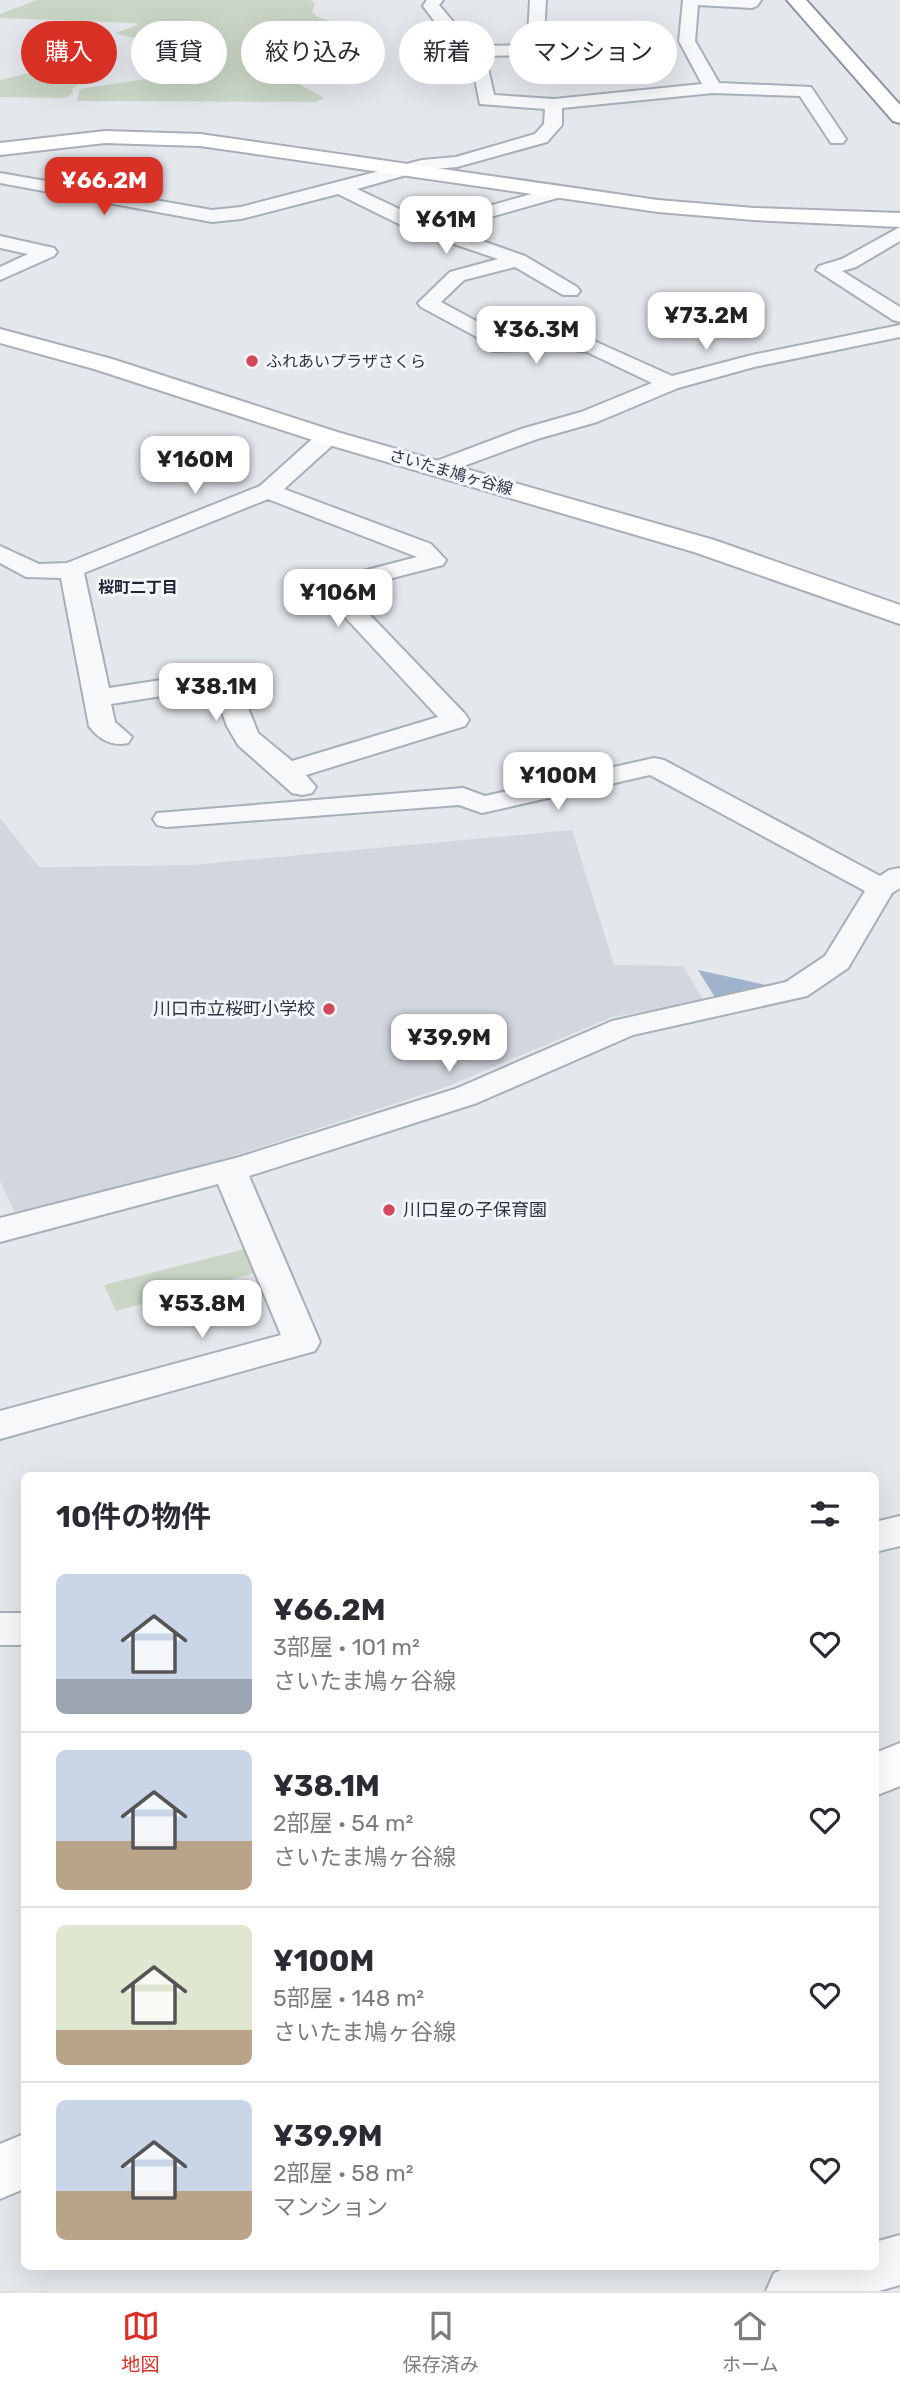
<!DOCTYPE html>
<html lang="ja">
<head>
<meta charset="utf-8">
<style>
  body { margin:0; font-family:Rubik,"Noto Sans JP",sans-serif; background:#f7f7f7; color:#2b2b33; height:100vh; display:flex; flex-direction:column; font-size:26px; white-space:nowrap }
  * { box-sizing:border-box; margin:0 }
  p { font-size:23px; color:#7c7c81 }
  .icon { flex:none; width:38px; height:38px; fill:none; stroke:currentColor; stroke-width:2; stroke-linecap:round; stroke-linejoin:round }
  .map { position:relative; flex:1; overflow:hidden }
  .side { position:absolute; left:21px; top:1472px; width:858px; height:798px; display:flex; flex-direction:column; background:#fff; border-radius:10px; box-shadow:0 7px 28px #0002 }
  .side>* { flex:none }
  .banner { position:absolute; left:21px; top:21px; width:859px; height:63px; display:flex; gap:14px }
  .price { position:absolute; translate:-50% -60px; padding:0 16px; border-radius:14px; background:#fff; color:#222; font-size:23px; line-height:46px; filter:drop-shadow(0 2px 4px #0008) }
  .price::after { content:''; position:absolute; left:50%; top:42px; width:21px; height:16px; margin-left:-10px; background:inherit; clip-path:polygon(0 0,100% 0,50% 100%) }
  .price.on { background:#d93025; color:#fff }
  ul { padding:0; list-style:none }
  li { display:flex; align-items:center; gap:21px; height:175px; padding:0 35px }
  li+li { border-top:2px solid #e1e1e2 }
  li span { display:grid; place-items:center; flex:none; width:196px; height:140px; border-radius:10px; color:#555 }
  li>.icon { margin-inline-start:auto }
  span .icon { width:84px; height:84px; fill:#fffc; stroke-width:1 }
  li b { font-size:30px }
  h2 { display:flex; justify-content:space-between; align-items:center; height:84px; padding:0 35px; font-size:30px }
  .pill { padding:0 24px; border-radius:32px; background:#fff; box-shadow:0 7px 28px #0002; font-size:24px; line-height:63px }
  .pill.on { background:#d93025; color:#fff }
  .tab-bar { display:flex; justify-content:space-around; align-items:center; height:98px; border-top:2px solid #e1e1e2; background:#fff; font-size:19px; color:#7c7c81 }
  .tab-bar a { display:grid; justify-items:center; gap:4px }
  .tab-bar .on { color:#d93025 }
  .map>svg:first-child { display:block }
  .built { fill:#d2d6de }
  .green { fill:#c9d6c5 }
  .water { fill:#9fb4cc }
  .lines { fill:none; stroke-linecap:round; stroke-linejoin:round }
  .street-casing { stroke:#a9aeb7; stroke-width:4 }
  .secondary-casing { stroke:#a9aeb7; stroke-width:4 }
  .highway-casing { stroke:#8b94a3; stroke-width:4 }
  .street { fill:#f7f8fa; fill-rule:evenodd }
  .secondary { fill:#fff; fill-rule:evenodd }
  .highway { fill:#fff; fill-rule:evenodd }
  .poi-dot { fill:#d1495b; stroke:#f4f6f9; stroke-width:2.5 }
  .labels { text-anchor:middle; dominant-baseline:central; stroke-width:6; stroke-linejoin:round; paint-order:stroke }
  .far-poi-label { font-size:16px; fill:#2b3445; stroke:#f4f6f9; text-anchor:start }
  .far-street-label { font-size:16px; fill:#2b3445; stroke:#f4f6f9 }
  .far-neighbourhood-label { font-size:16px; font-weight:bold; fill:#1d2536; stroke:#f4f6f9 }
  .poi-label { font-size:18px; fill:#2b3445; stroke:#f4f6f9; text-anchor:end }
</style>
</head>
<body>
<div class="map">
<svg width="900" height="2291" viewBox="0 0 900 2291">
  <rect width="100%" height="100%" fill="#e4e7ec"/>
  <path class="built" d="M0,818L39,867L192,865L572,830L614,965L683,966L704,1001L612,1017L446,1087L199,1167L16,1214L0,1181Z"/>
  <path class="green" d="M37,0H310L315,3L312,12L318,17L336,23L342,33L354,35L370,45L357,56L304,62L292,74V80L324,98L316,102L77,101L80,89L146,79L162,46L160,43H151L115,33L138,25L136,23L0,18V14Z
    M67,71L88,73L90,77L72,89L73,93L65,98L0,97V80L33,72Z
    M245,1249L258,1272L116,1311L104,1285Z"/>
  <path class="water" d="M698,970L775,987L716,999Z"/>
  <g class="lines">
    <defs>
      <path id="street" d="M427,0H443L439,5L455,24L462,46L641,44L649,49L641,54L462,56V59L488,68L494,95L554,99L702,84L679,41L683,0H761L757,6L752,8L698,5L695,41L719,83L811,87L846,139L843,143H831L800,96L713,93L562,108V125L547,142L457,167L424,170L357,189L429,223L549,189H561L564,193L561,197L448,229L525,256L577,287L580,291L577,295H563L515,267L464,280L441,302L489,328L505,340L568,337L592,340L672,376L752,355L900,325V337L754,367L678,388L597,422L537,439L439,475L431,473L428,468L431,463L521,429L581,412L652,383L587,352L568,349L493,351L475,336L421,307L418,303L450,272L498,259L407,228L338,194L241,219L212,222L0,183V173L212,210L241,207L422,160L456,157L535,134L544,124L545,109L480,104L474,74L448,65L442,31L423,6Z
        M530,0H546L544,35L536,40L528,35Z
        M900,227V241L856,267L842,271L900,307V322L893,320L816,270L819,266L842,259Z
        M0,236L54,248L57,252L54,256L0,280V267L28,254L0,248Z
        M328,430L336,432L339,437L336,442L284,489L431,544L446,560L443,565L346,590L465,714L469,720L465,726L306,775L316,787L312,793L302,795L292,793L238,745L227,726L213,688L111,704L115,722L132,737L128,743C113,747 98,739 89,726L61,578L26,577L0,563V546L39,564L67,563L260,486L320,432ZM268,499L417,557L320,582L317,587L438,717L292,761L258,733L242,693L229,673L220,671L109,688L84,573Z
        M654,758L664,760L880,876L889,870L900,868V888L892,893L848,968L807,996L633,1035L477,1103L249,1176L320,1342L315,1351L0,1439V1411L281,1335L218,1184L0,1242V1218L236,1158L455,1089L612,1021L786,982L825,956L865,891L650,775L482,813L459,805L167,827L157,825L153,819L157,813L463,788L485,796Z
        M900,1516V1546L875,1552V1522Z
        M0,1613H24V1645H0Z
        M900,2235V2285L879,2291H766L774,2273L791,2266H875V2242Z"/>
      <path id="secondary" d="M105,131L200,134L658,200L754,208L900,213V227L754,220L658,212L200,146L105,143L0,155V143Z
        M0,329L112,359L337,432L714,540L900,605V624L694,552L319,442L94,369L0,343Z
        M900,1743V1786L875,1796V1753Z
        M24,2134V2189L0,2199V2144Z"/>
      <path id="highway" d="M787,0H806L900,105V123L893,121Z"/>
    </defs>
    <use href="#street" class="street-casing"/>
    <use href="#secondary" class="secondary-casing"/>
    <use href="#highway" class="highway-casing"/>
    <use href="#street" class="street"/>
    <use href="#secondary" class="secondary"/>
    <use href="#highway" class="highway"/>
  </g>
  <g class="poi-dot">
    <circle cx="252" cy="361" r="7"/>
    <circle cx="329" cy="1009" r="7"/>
    <circle cx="389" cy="1210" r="7"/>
  </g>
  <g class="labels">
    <g class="far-poi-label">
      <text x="266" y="361">ふれあいプラザさくら</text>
    </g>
    <g class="far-street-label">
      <text transform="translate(451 472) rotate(16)">さいたま鳩ヶ谷線</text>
    </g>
    <g class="far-neighbourhood-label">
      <text x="138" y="587">桜町二丁目</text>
    </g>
    <g class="poi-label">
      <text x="315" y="1009">川口市立桜町小学校</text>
      <text x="403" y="1210" text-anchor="start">川口星の子保育園</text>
    </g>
  </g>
</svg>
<b class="price on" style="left:104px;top:217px">¥66.2M</b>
<b class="price" style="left:446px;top:256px">¥61M</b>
<b class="price" style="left:706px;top:352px">¥73.2M</b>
<b class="price" style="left:536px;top:366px">¥36.3M</b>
<b class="price" style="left:195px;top:496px">¥160M</b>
<b class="price" style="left:338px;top:629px">¥106M</b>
<b class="price" style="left:216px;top:723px">¥38.1M</b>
<b class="price" style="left:558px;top:812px">¥100M</b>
<b class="price" style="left:449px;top:1074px">¥39.9M</b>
<b class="price" style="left:202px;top:1340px">¥53.8M</b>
<div class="banner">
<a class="pill on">購入</a>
<a class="pill">賃貸</a>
<a class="pill">絞り込み</a>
<a class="pill">新着</a>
<a class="pill">マンション</a>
</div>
<section class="side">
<h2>10件の物件<svg class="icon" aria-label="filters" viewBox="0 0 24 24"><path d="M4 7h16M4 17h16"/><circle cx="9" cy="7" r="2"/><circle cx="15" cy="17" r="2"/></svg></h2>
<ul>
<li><span style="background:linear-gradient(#c9d6e8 75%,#9aa5b1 0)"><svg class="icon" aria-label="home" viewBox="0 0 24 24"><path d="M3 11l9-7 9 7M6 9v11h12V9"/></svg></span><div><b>¥66.2M</b><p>3部屋 · 101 m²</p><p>さいたま鳩ヶ谷線</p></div><svg class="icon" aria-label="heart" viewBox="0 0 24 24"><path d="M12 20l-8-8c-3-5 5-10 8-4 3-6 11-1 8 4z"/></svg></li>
<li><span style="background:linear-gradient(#c9d6e8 65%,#b9a48a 0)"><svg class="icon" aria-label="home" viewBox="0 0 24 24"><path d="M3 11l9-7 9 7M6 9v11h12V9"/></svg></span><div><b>¥38.1M</b><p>2部屋 · 54 m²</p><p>さいたま鳩ヶ谷線</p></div><svg class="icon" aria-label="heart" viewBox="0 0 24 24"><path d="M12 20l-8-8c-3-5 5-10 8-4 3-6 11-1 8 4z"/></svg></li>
<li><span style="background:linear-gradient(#dfe7d0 75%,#b9a48a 0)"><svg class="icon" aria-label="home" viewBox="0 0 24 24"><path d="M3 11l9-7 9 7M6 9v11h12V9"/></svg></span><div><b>¥100M</b><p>5部屋 · 148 m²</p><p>さいたま鳩ヶ谷線</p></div><svg class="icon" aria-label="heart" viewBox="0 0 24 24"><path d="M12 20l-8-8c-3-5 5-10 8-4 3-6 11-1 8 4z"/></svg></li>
<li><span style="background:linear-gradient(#c9d6e8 65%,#b9a48a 0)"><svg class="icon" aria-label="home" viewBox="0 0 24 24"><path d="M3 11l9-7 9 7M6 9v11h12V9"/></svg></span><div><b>¥39.9M</b><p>2部屋 · 58 m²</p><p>マンション</p></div><svg class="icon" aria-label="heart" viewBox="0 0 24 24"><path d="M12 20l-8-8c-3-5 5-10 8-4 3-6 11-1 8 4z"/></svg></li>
</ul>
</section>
</div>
<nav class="tab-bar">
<a class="on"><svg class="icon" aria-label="map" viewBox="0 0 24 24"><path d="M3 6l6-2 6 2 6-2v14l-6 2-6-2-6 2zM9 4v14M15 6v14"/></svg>地図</a>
<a><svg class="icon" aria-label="saved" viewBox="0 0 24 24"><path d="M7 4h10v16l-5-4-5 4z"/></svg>保存済み</a>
<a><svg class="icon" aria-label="home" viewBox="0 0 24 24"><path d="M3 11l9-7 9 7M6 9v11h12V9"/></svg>ホーム</a>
</nav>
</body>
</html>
